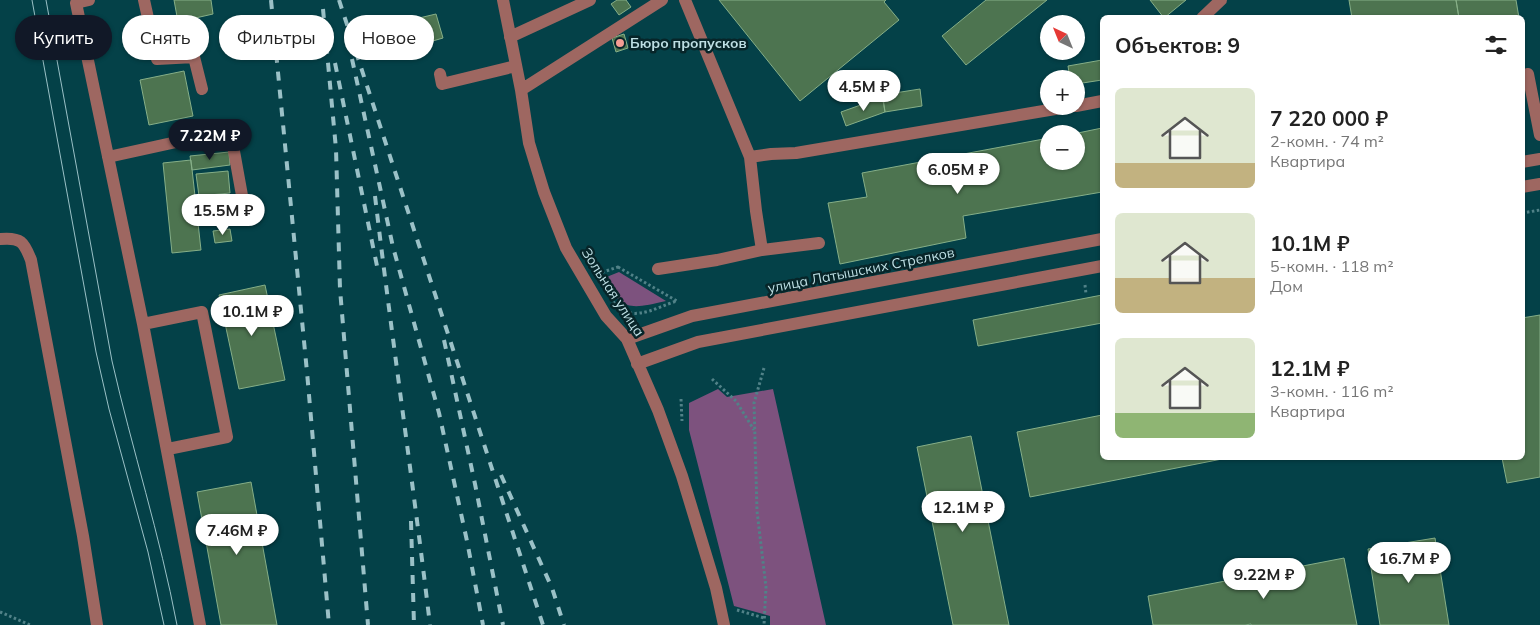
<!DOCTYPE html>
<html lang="ru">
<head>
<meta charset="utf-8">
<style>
  body { margin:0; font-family:Mulish,sans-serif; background:#f2f2f2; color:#222; height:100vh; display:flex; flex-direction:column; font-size:19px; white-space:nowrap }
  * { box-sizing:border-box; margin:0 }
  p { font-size:16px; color:#767676 }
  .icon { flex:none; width:28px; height:28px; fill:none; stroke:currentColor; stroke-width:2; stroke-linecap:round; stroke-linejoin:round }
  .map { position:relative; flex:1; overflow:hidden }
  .panel { position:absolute; left:1100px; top:15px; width:425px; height:445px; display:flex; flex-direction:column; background:#fff; border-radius:8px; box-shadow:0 1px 4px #0004 }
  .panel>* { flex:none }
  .hud { position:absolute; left:15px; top:15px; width:475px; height:45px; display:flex; gap:10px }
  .needle { width:32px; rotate:317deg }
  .controls { position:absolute; left:1040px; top:15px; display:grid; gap:10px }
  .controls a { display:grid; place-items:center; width:45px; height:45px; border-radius:50%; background:#fff; box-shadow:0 1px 4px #0004; font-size:25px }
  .price { position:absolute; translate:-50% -42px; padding:0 11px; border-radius:18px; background:#fff; color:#222; font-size:16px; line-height:32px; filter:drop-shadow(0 1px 2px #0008) }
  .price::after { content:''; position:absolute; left:50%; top:30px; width:15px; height:11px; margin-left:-8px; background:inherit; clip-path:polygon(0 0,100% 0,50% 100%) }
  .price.active { background:#111827; color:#fff }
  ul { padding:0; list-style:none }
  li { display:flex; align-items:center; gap:15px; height:125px; padding:0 15px }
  li span { display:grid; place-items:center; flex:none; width:140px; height:100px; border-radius:8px; color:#555 }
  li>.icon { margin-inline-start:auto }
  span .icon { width:60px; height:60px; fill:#fffc; stroke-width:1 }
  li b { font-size:21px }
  h2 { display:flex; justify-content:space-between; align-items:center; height:60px; padding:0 15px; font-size:21px }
  .pill { padding:0 18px; border-radius:22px; background:#fff; box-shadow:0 1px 4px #0004; font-size:18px; line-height:45px }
  .pill.active { background:#111827; color:#fff }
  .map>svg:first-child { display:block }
  .green { fill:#7d527e }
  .building { fill:#4d7450; stroke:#86af88 }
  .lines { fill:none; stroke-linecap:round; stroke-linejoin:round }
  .path { stroke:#518288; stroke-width:3; stroke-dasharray:2.5 2.5; stroke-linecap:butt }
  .minor { stroke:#9e6761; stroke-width:12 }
  .tram { stroke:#9bc1c7; stroke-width:1 }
  .rail { stroke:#9bc1c7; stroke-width:4; stroke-dasharray:9 9; stroke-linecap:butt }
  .poi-dot { fill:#f59c93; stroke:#072529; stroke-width:2 }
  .labels { text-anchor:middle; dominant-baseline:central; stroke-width:5; stroke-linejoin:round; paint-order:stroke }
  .poi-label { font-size:14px; font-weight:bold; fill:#bedfe4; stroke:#072529; text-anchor:start }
  .street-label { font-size:14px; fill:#bedfe4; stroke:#072529 }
</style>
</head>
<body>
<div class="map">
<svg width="1540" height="625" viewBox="0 0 1540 625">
  <rect width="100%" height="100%" fill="#044148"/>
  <path class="green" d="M619,272L666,301C631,309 622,312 604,278Z
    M718,389L727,397L773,389L826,625H770V616L734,606L689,430V403Z"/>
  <path class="building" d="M174,0H211L213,14L178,22Z
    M617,0H626L631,7L619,15L611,4Z
    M719,0H886L884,2L899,20L800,101Z
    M986,0H1047L966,65L942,36Z
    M1150,0H1186L1164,18Z
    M1349,0H1456L1459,18H1352Z
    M1456,0H1516L1519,18H1459Z
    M436,14L443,38L426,43L419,18Z
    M624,34L628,48L616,52L612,38Z
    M1102,60V80L1076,84V79H1070L1068,66Z
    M184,71L193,116L149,125L140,80Z
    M920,89L922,106L885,112L882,95Z
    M883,97L885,112L846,126L841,112Z
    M1102,128V192L963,216L966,238L840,264L828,203L867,197L862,173L1049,138V161H1076V134H1073Z
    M229,152L230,165L192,170L190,156Z
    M191,160L201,250L172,253L163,163Z
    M228,171L230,193L199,196L196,174Z
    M230,229L232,241L215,243L213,231Z
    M265,285L285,380L239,389L219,295Z
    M1102,295V323L978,346L973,320Z
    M1540,315V477L1507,483L1502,458H1522V318Z
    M1102,415V458H1227L1030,497L1017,432Z
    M971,436L1009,625H953L917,447Z
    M251,482L277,625H221L197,492Z
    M1435,538L1449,625H1380L1368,549Z
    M1344,558L1357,625H1251V624L1245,625H1153L1148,596Z"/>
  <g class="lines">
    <path class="path" d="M1522,213L1540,210
      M618,267L677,301C666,304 651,312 640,313C616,317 606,291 597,274Z
      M1085,285L1086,294
      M764,368L754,403L757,511L766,587L764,625
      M712,379L736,401L754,430
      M681,399L682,421
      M737,610L764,618
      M0,612L30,625"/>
    <path class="minor" d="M89,0L76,3L143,324L200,625
      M144,0L157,59L194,57L202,89
      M503,0L521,90L529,143L544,192L566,248L606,316L627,339L658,410L682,476L716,588L724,625
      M685,0L750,157L771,154L796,153L1073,106
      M1202,18L1221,0
      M510,37L590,0
      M440,74L442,84L516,66
      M1528,74L1540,135
      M521,90L662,0
      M1076,106L1102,101
      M108,157L222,132L228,135L232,140L243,201
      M750,157L756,211L762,250
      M1522,162L1540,159
      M1522,187L1540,184
      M0,239C21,237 24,242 31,260L83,536L97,625
      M658,269L717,260L762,250L819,243
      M143,324L202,312L227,437L168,449
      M627,339L692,316L1102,239
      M637,364L698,342L1102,266"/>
    <path class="tram" d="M32,0L96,352L109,409L148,552L164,625
      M46,0L112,361C132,449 160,535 177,625"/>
    <path class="rail" d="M271,0L307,372L329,625
      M339,0L543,625
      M323,9L336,149L340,289L368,625
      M352,59L393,247L439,413L467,541L483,625
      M335,63L377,266
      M375,196C392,339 413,482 430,625
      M444,340L475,484L503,625
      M501,475L552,588L564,625
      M411,521L414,625"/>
  </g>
  <circle class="poi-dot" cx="620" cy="43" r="5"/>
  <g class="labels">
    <g class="poi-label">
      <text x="630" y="43">Бюро пропусков</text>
    </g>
    <g class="street-label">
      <text transform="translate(861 270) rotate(-11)">улица Латышских Стрелков</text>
      <text transform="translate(613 292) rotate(57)">Зольная улица</text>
    </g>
  </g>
</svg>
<div class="controls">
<a><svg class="needle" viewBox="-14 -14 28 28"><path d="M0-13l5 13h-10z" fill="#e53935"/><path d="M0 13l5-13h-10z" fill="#767676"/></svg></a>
<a>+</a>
<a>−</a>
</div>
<b class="price" style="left:864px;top:112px">4.5M ₽</b>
<b class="price active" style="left:210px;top:161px">7.22M ₽</b>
<b class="price" style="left:958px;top:195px">6.05M ₽</b>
<b class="price" style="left:223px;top:236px">15.5M ₽</b>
<b class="price" style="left:252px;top:337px">10.1M ₽</b>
<b class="price" style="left:963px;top:533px">12.1M ₽</b>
<b class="price" style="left:237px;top:556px">7.46M ₽</b>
<b class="price" style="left:1409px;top:584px">16.7M ₽</b>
<b class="price" style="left:1264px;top:600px">9.22M ₽</b>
<div class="hud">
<a class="pill active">Купить</a>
<a class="pill">Снять</a>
<a class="pill">Фильтры</a>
<a class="pill">Новое</a>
</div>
<section class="panel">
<h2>Объектов: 9<svg class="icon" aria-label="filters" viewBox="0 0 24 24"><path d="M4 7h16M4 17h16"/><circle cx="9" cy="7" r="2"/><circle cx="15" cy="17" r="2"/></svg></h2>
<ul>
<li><span style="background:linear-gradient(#dfe7d0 75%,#c2b280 0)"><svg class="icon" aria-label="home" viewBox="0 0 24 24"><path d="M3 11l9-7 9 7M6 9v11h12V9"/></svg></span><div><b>7 220 000 ₽</b><p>2-комн. · 74 m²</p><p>Квартира</p></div></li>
<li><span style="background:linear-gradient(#dfe7d0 65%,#c2b280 0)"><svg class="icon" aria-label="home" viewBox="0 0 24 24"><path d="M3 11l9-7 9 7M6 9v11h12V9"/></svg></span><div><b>10.1M ₽</b><p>5-комн. · 118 m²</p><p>Дом</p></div></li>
<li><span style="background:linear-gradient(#dfe7d0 75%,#8fb573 0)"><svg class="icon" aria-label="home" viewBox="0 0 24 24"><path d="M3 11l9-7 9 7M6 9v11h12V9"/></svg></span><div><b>12.1M ₽</b><p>3-комн. · 116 m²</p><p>Квартира</p></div></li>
</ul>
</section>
</div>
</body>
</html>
